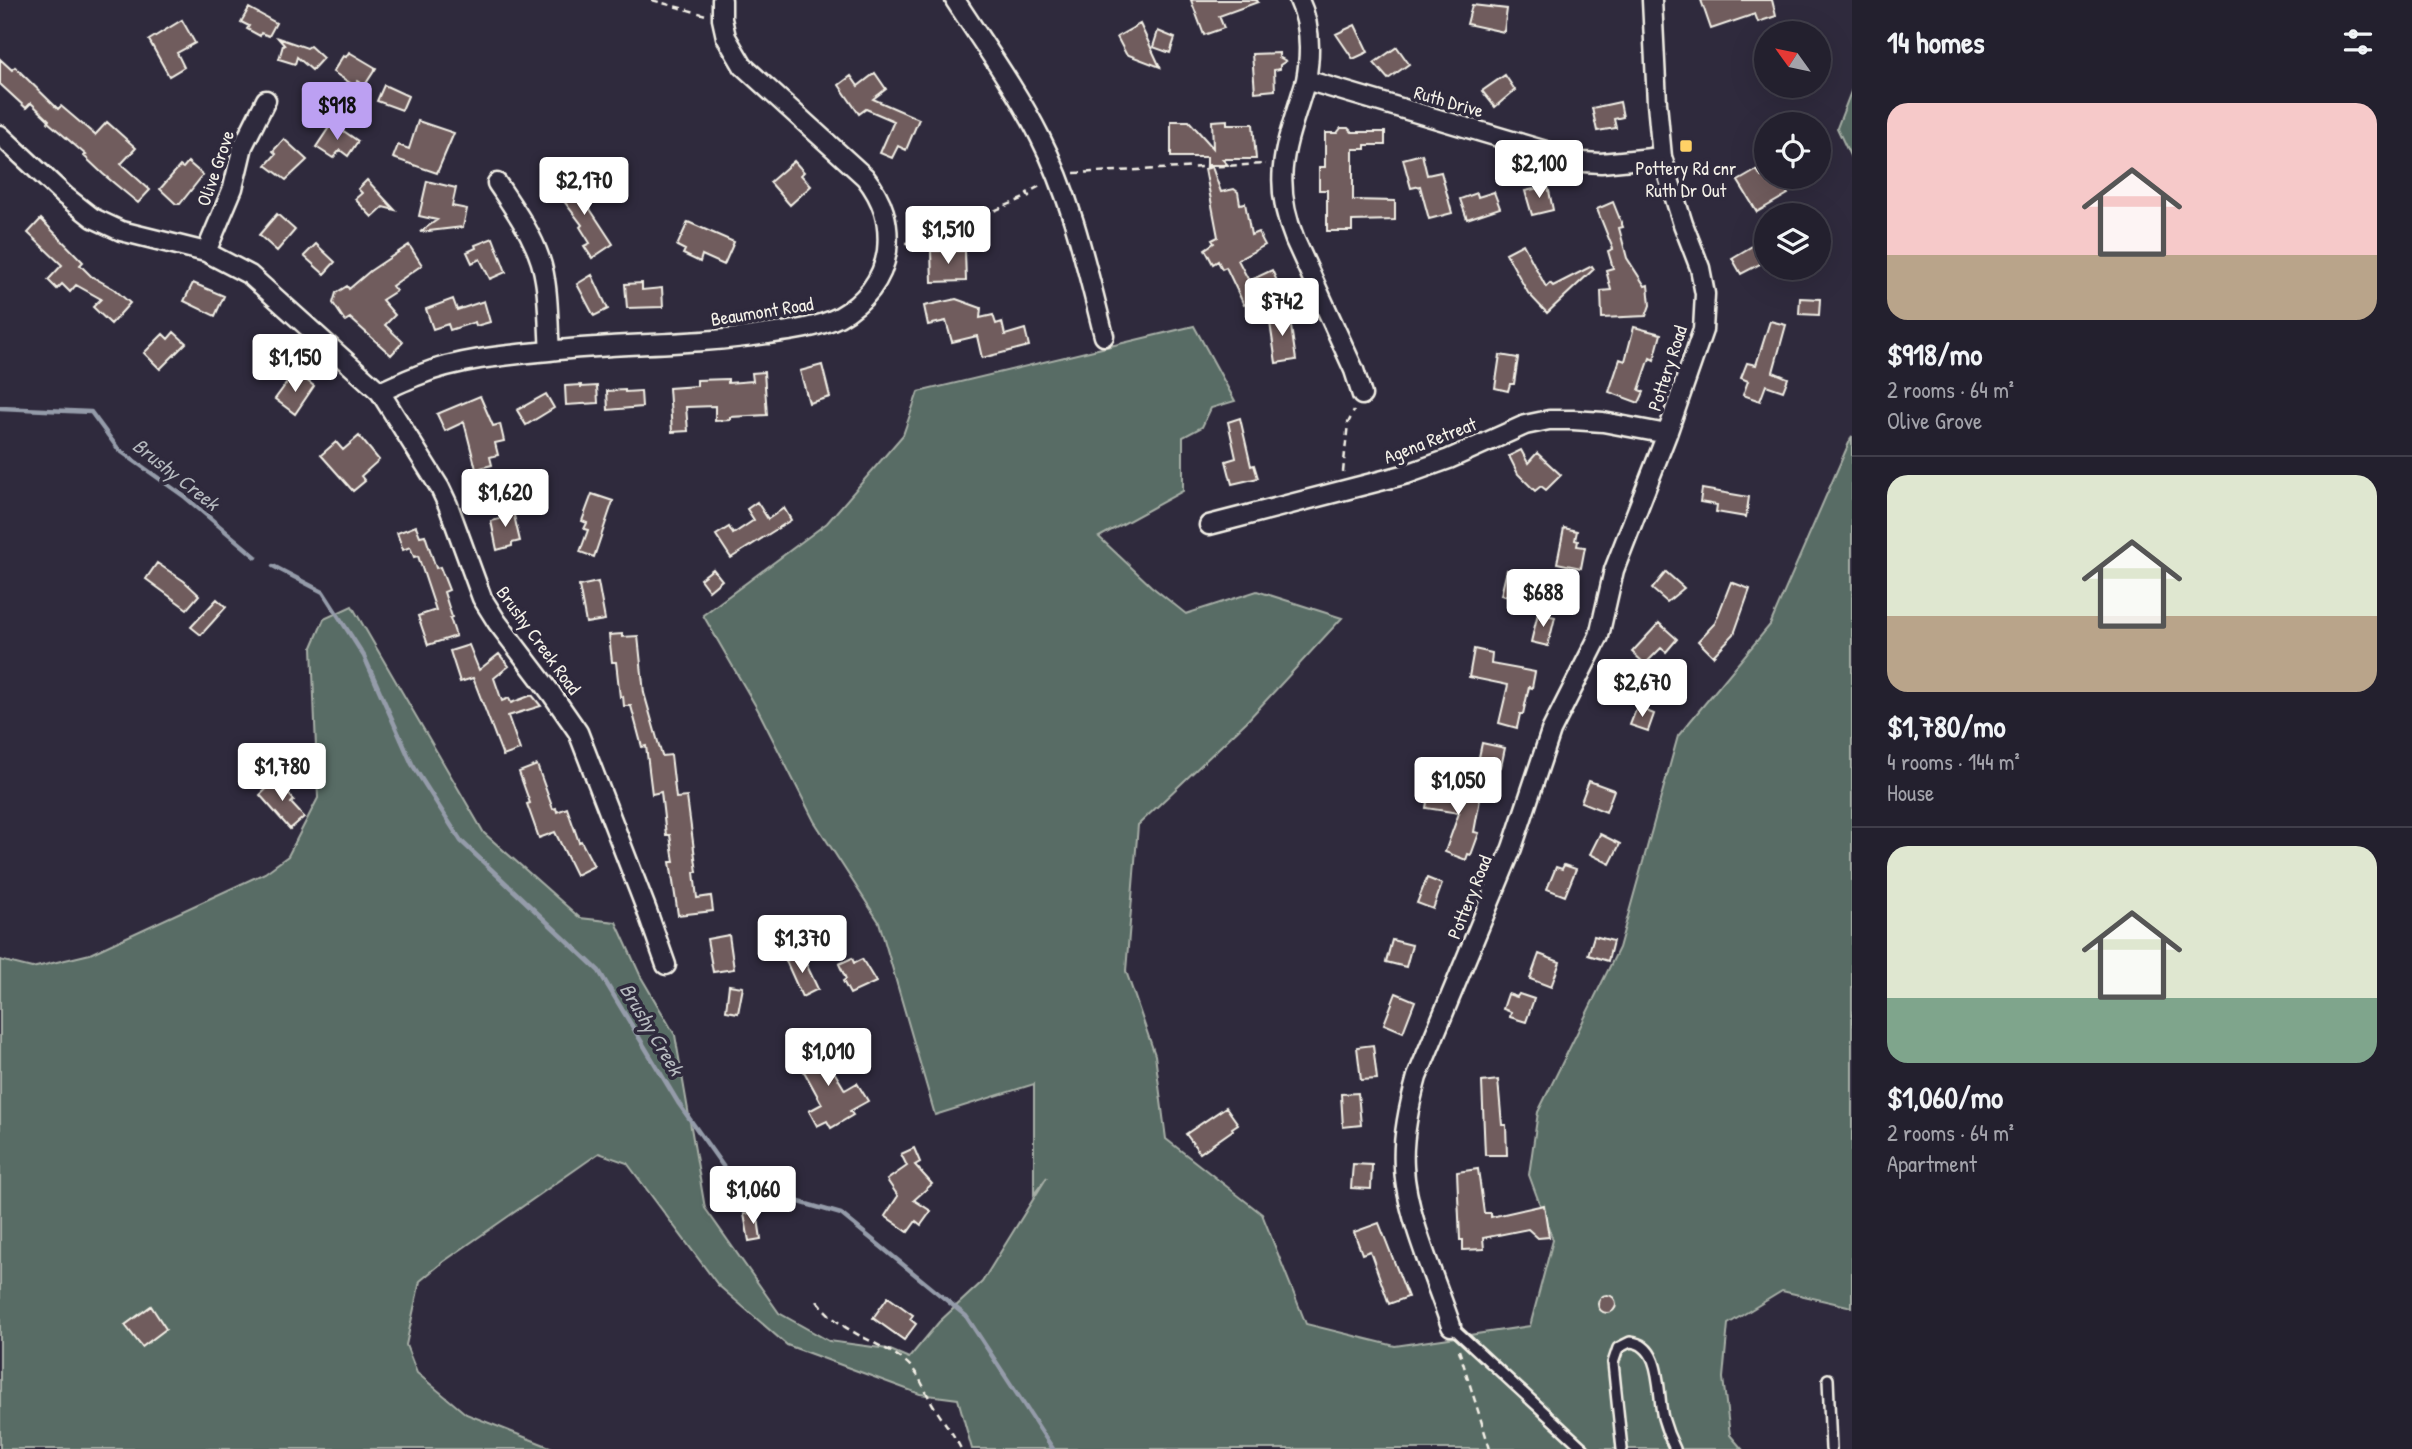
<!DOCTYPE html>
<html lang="en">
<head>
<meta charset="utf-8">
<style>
  body { margin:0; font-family:"Patrick Hand",sans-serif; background:#2f2d3a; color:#f1f3f6; height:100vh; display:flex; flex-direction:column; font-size:26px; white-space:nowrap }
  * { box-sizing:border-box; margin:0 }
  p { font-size:23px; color:#a3a3aa }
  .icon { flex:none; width:38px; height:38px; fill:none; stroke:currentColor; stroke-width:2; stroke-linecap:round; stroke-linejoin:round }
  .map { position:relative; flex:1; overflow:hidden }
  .details { display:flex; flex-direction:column; background:#23202e; width:560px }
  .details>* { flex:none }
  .needle { width:46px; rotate:303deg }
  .tools { position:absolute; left:1754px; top:21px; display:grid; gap:14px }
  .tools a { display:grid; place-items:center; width:77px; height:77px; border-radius:50%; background:#23202e; box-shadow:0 7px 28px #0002,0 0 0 2px #403e4a; font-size:35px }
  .price { position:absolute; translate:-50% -60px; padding:0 16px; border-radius:7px; background:#fff; color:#222; font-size:23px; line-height:46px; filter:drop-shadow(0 2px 4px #0008) }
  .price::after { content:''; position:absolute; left:50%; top:42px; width:21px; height:16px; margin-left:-10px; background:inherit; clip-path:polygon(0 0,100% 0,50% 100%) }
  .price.active { background:#bca0f2; color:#111 }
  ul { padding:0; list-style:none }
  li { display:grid; align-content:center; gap:14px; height:371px; padding:0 35px }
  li+li { border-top:2px solid #403e4a }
  li span { display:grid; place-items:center; height:217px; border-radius:21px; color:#555 }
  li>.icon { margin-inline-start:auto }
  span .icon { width:126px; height:126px; fill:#fffc; stroke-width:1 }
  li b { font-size:30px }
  h2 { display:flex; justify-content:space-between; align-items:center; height:84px; padding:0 35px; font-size:30px }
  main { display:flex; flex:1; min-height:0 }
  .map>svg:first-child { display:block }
  .green { fill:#596c65; stroke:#a6aea6; stroke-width:2 }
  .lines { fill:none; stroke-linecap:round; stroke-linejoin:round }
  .stream { stroke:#959caa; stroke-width:4.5 }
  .building { fill:#705c5d; stroke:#f4f1e8; stroke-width:2 }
  .lane-casing { stroke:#f4f1e8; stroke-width:14 }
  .street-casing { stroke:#f4f1e8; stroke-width:23 }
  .path { stroke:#f4f1e8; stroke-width:2.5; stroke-dasharray:7 5; stroke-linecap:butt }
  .lane { stroke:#2f2a3d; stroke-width:9 }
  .street { stroke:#2f2a3d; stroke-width:18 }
  .poi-dot { fill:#ffd166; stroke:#2f2a3d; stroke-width:2.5 }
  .labels { text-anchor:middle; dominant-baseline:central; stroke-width:7; stroke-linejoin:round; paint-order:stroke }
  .street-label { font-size:19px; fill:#f4f1e8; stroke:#2f2a3d }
  .poi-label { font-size:19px; fill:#f4f1e8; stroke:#2f2a3d }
  .water-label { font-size:21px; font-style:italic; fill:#b5b9be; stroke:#2f2a3d }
</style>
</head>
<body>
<main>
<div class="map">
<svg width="1852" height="1449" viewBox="0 0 1852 1449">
  <rect width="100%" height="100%" fill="#2f2a3d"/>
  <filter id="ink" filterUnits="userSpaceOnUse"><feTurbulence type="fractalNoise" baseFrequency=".0143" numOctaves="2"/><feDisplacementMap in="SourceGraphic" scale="14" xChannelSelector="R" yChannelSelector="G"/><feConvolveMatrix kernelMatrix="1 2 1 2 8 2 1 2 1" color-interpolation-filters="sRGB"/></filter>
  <g filter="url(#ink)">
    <path class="green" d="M1852,89V160L1837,128Z
      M1194,326L1235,401L1211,408L1202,427L1183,437V491L1099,537L1151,586L1186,614L1257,591L1342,618L1246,722L1138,825L1126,971L1155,1055L1166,1139L1262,1214L1306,1324L1395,1346L1530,1326L1553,1240L1529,1175L1538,1112L1619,948L1678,736L1770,625L1852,436V1307L1782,1291L1728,1324L1723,1378L1730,1435L1742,1449H972L958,1399L920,1394L787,1345L718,1285L627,1163L599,1153L443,1262L420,1281L406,1345L417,1373L466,1414L555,1449H0V960L32,968L90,954L265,873L288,856L318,798L312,647L324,619L352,606L484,833L580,918L616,922L641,977L675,1035L705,1208L779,1313L829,1341L888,1349L909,1358L939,1322L982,1282L1047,1177L1034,1194V1084L935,1115L879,922L814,821L758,710L703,615L827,523L903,435L918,392Z"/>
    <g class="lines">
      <path class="stream" d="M0,408L91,412L119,450L185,497L256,557
        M273,566L323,592L364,656L412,764L461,841L599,971L679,1104L740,1190L751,1195H775L841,1214L966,1316L1053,1449"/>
    </g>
    <path class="building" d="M1191,0H1257L1258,2L1219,16L1224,28L1204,35Z
      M1701,0H1772L1776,16L1758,22L1755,14L1711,29Z
      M1472,5L1507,9L1504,32L1467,24Z
      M249,8L276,23L269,36L261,33L260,36L247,29L249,26L241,22Z
      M182,20L195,43L177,53L184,67L169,76L149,40Z
      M1140,24L1160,67L1126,54L1117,37Z
      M1355,25L1368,52L1353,59L1336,34Z
      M1158,31L1175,38L1170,53L1153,47Z
      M278,38L307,48L310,46L323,58L312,70L297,57L295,64L279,59L283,45L285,46Z
      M1397,47L1409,64L1388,79L1374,63Z
      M349,52L376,68L365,85L358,81L355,86L333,72L343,56L346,57Z
      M1279,53V57L1286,61L1280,65V69L1274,70L1275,90L1255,92L1252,54Z
      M0,59L12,70L15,67L58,109L61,106L95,135L107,122L136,148L121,164L150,190L138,203L103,174L84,156L86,155L48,122L49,120L31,103L26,108L0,84Z
      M875,73L886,89L873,99L919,119L906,150L898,146L892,158L880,153L894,121L866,109L859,114L839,85L851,76L858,86Z
      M1505,75L1515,90L1495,107L1482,91Z
      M384,85L408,96L402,110L377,101Z
      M1620,102L1623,117L1614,119L1616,128L1597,131L1592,108Z
      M1227,120V124H1253L1256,159H1222L1228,165H1207V157H1171V121H1189L1213,148L1212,121Z
      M418,121L454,133L437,173L393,158L398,145L409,149Z
      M332,123L358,141L348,156L340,150L333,158L316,147Z
      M1341,128H1348L1352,132H1385V145H1365V149H1353V200L1395,201V220L1352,221V231H1327V190H1319V167H1325V133H1337Z
      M284,139L307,160L286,180L266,165L276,154L273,151Z
      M1422,154L1427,175L1441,172L1452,213L1429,219L1420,186L1411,188L1403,159Z
      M794,161L804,172L801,175L811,186L790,205L770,182Z
      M188,162L203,175L180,204H176L160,189L180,166L183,168Z
      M1212,167L1221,192L1234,189L1238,192L1240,204L1245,203L1251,235L1258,232L1265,245L1238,260L1249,281L1272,270L1282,292L1267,299L1266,295L1244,305L1226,267L1222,269L1218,261L1213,264L1205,249L1214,243L1212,240L1218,237L1205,169Z
      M1757,170L1761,177H1778L1788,194L1757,212L1738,181Z
      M570,176L591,203L588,206L613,244L592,258L584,246L590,243L580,227L582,225L554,188Z
      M367,180L395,210L383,207L372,217L355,199L362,193L358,189Z
      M427,181L456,188L452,206L467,209L463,227L420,232L437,220L419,216Z
      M1548,186L1553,210L1532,215L1525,191Z
      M1494,192L1500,208L1467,219L1460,199L1477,193L1478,197Z
      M1613,202L1623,227L1619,228L1627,258L1645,286L1648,285L1650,305L1646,316L1602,318L1601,291L1611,290L1606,270L1613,268L1608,251L1613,249L1597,209Z
      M277,214L295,230L277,251L259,235Z
      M41,219L83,262L80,265L91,276L114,289L130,303L111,324L93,307L101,299L76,285L70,292L62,284L57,289L48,280L62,265L28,233Z
      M688,222L734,242L724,265L702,255L700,262L683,254L685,250L677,246Z
      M493,238L506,272L490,279L480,259L472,263L467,252L476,248L475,245Z
      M1766,238V261L1741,274L1732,258Z
      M316,244L335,262L324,274L304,256Z
      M1523,244L1546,287L1550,283L1553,286L1592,266L1594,269L1547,313L1528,293L1506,253Z
      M409,245L422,265L392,286L396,291L382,300L395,315L385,325L403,342L391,355L350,318L345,321L333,303L336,293L347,286L349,289L370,271Z
      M931,251H965L966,281L932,282Z
      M592,275L608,309L594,316L577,284Z
      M193,283L224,296L215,316L184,301Z
      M642,283V290L662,288L663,307L627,308L625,284Z
      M1800,298L1820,299L1819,315L1799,314Z
      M453,299L457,310L484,301L490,322L476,326L475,322L450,330L448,324L433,329L426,309Z
      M956,299L981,308L980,318L993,315L996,324L1002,322L1005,335L1025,329L1029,346L982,358L977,336L952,342L946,321L928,325L924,306Z
      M1289,313L1296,360L1276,363L1269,316Z
      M1770,321L1786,325L1773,372L1788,378L1783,391L1766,385L1760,401L1743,395L1748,381L1741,378L1747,363L1756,365Z
      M1634,327L1661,334L1654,360L1650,358L1639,390L1644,392L1639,403L1609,392L1620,359L1625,361Z
      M174,332L186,343L160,369L144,353L163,334L168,339Z
      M1500,355L1518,358L1514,384H1510L1508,391L1495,388Z
      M822,365L830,397L809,403L800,371Z
      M764,372L767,415L730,417V420L715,421V406L686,407L688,431L672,432L669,388L697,386V380L728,379V383L753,381L752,373Z
      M292,376L299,381L302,377L314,386L295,414L275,399Z
      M581,385V387L597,386L598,403L566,405L565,386Z
      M625,390V392L641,391L642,407L608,410L607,391Z
      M546,394L554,408L526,425L517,410Z
      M480,396L493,426L500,424L504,441L495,443L498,455L490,457L492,465L476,469L464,422L445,431L437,414Z
      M1240,418L1251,466L1254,465L1258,478L1232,484L1226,461L1236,458L1228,422Z
      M359,436L379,460L361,476L365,481L353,491L321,455L336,442L343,450Z
      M1521,450L1528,463L1537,453L1561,475L1546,490L1541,486L1535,491L1518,474L1509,456Z
      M1702,489L1749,497L1746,517L1716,512L1717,505L1700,502Z
      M592,494L613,501L594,557L580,552L588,530L584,529L587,523L582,521Z
      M757,502L768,519L784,508L791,520L731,558L716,535L729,527L733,534L754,520L747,509Z
      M512,507L520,541L512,543V546L497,550L491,521L500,519L499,510Z
      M416,526L420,536L425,535L436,568L440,567L449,590L444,592L452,617L450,618L456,636L428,645L418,616L436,610L418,556L414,557L410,547L403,550L397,533Z
      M1564,528L1577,531L1575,540L1578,541L1577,546L1585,547L1581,568L1557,563Z
      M157,563L184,581L199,595L187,609L146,579Z
      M713,569L722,580L709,591L700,579Z
      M1507,570L1523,574L1517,599L1501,595Z
      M1666,572L1684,588L1667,602L1652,589Z
      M598,582L605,620L586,623L579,586Z
      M1731,582L1750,589L1734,634L1713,656L1698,641L1715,623Z
      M217,599L226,607L201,635L191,627Z
      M1538,613L1555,617L1548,646L1531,642Z
      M1659,623L1677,639L1666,652L1661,648L1645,664L1632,652Z
      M622,634V637L638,636L644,693L662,756L671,755L676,798L687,797L697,872H694L697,898L711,896L713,911L678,915L670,862H674L670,835H666L661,792L652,794L646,746L642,747L631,706H624L623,696L620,697L616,662H612L609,635Z
      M469,645L479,670L499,654L509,666L494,678L502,701L509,698L511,703L532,695L541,706L508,716L520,750L503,756L473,678L460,682L450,651Z
      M1474,649L1492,653L1491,664L1535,672L1532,688L1529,687L1523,714H1520L1517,728L1499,723L1508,685L1469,677Z
      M1637,707L1654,714L1648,731L1630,725Z
      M1482,743L1505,748L1501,767L1478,762Z
      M537,765L553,809L556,808L557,812L567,808L579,842L581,841L594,866L576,875L555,832L539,838L527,804L530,803L519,772Z
      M280,776L289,786L285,790L294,800L291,803L304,817L290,829L260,795Z
      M1589,781L1614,790L1606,812L1581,802Z
      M1430,785L1481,794L1474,832L1479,833L1471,855L1468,854L1466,860L1445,852L1459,813L1426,808Z
      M1600,834L1620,844L1610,864L1590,854Z
      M1564,865L1576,869L1565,896L1547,889L1556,867L1562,869Z
      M1427,878L1442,884L1433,909L1417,903Z
      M729,935L734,969L713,972L707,939Z
      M1594,936L1613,941L1608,961L1588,955Z
      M1392,940L1412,945L1406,967L1386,962Z
      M801,953L818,989L802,997L786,961Z
      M1539,954L1560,962L1551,987L1530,979Z
      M852,958L854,963L862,959L876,982L850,994L843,981L846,979L839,964Z
      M729,985L743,987L738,1013L726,1011Z
      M1396,993L1415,1001L1403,1032L1384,1024Z
      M1508,994L1517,997L1519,994L1534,999L1526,1022L1510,1017L1511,1012L1503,1009Z
      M809,1040L814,1047L818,1045L845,1090L857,1083L868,1101L850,1111L853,1115L831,1128L827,1121L817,1126L809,1111L822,1104L795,1055L800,1052L797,1047Z
      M1373,1045L1377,1079L1361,1080L1357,1047Z
      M1498,1080L1502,1125H1506L1507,1155H1485L1482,1082Z
      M1358,1093L1361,1125L1343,1127L1341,1094Z
      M1226,1107L1238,1124L1232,1128L1233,1130L1200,1153L1186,1134Z
      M914,1148L920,1162L915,1165L932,1184L914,1200L931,1211L921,1225L916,1221L908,1232L885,1216L898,1196L887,1180L907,1166L901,1154Z
      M1353,1164L1372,1165L1371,1189L1351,1188Z
      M1478,1169L1484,1213H1491V1217L1544,1205L1549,1237L1538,1238L1528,1229L1483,1238L1484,1249L1463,1250V1240H1460L1457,1172Z
      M757,1212L761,1239L749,1241L744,1214Z
      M1379,1223L1408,1297L1389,1304L1370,1251L1362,1254L1354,1232Z
      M1598 1304a9 9 0 1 1 18 0a9 9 0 1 1-18 0Z
      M888,1297L913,1315L910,1319L916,1324L904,1340L873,1318Z
      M151,1306L166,1329L142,1347L125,1325Z"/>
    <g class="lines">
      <defs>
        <path id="lane" d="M1451,1326L1584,1449
          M1828,1379L1831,1449
          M1622,1449L1613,1363L1618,1348L1630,1342C1663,1344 1657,1395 1663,1418C1666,1429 1670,1439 1675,1449"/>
        <path id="street" d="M955,0C984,45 1016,89 1040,137C1072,199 1087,269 1104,336
          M1299,0C1311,25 1311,52 1306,80L1583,162L1601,163L1662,157
          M1306,80C1288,141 1269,176 1295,240L1354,370L1362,395
          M0,135L65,196L93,218L121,231L206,252L250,275L380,392L440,488L448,505L482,598L497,622L551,693L578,732L647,911L666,965
          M497,183C517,213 540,244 545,280C549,303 548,328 550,351
          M206,252L233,188L243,146L266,100
          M380,392C393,386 406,380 419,375C459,359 507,355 549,351C622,343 695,345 767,334C791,331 817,328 839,317C864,303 883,280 887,251C890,222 883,200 865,177L743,66L726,37L722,19V0
          M1209,525L1407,474L1449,459L1525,425L1549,420H1573L1603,422L1667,434
          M1451,1326C1436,1280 1406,1215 1404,1167C1402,1137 1409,1106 1417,1077L1512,848L1551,731L1599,636L1614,570L1667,434L1703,330L1705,294L1700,268L1683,224L1662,157L1657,103L1652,0"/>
      </defs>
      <use href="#lane" class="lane-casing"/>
      <use href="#street" class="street-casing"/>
      <path class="path" d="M652,0L706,15
        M1074,173L1266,164
        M905,243L921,242L1029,196L1027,193L1042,185
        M1343,472L1348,423L1354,411
        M817,1301C843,1334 870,1337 902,1359C919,1371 922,1386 932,1403C941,1419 953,1432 961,1449
        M1459,1350L1490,1449"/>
      <use href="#lane" class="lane"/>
      <use href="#street" class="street"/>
    </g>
  </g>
  <rect class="poi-dot" x="1679" y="139" width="14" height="14" rx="3.5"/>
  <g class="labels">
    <g class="street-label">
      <text transform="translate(1449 101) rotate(16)">Ruth Drive</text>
      <text transform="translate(215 168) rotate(-71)">Olive Grove</text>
      <text transform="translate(762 311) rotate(-9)">Beaumont Road</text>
      <text transform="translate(1667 368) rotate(-72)">Pottery Road</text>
      <text transform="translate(1430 440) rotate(-21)">Agena Retreat</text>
      <text transform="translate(539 640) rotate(54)">Brushy Creek Road</text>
      <text transform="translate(1469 897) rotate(-68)">Pottery Road</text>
    </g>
    <g class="poi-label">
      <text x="1686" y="168">Pottery Rd cnr<tspan x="1686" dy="22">Ruth Dr Out</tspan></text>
    </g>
    <g class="water-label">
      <text transform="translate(176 474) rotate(38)">Brushy Creek</text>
      <text transform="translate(652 1029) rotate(59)">Brushy Creek</text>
    </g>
  </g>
</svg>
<div class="tools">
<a><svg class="needle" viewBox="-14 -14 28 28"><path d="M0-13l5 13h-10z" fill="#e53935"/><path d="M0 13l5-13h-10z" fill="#a3a3aa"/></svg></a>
<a><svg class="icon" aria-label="locate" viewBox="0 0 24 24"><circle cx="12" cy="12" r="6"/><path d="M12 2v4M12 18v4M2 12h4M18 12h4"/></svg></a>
<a><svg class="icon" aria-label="layers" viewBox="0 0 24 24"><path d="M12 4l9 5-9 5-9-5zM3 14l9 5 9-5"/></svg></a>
</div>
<b class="price active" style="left:337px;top:142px">$918</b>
<b class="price" style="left:1539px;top:200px">$2,100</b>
<b class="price" style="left:584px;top:217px">$2,170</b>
<b class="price" style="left:948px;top:266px">$1,510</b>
<b class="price" style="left:1282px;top:338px">$742</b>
<b class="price" style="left:295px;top:394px">$1,150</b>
<b class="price" style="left:505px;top:529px">$1,620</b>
<b class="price" style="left:1543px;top:629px">$688</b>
<b class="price" style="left:1642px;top:719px">$2,670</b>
<b class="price" style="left:282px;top:803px">$1,780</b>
<b class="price" style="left:1458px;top:817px">$1,050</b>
<b class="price" style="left:802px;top:975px">$1,370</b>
<b class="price" style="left:828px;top:1088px">$1,010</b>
<b class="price" style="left:753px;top:1226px">$1,060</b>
</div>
<section class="details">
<h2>14 homes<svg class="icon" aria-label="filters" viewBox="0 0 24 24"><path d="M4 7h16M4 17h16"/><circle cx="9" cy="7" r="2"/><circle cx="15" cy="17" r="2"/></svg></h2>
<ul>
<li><span style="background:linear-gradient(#f6c9c9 70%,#b9a48a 0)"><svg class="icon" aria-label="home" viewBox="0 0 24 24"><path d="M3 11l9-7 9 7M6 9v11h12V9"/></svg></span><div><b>$918/mo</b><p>2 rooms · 64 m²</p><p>Olive Grove</p></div></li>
<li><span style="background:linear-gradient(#dfe7d0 65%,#b9a48a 0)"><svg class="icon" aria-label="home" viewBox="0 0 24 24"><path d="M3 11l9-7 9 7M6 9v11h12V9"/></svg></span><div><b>$1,780/mo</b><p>4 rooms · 144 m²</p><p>House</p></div></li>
<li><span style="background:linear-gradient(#dfe7d0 70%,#7fa58c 0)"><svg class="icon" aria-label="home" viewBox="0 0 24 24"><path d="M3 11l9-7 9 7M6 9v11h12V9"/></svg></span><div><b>$1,060/mo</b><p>2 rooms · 64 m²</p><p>Apartment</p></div></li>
</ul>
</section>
</main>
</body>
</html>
